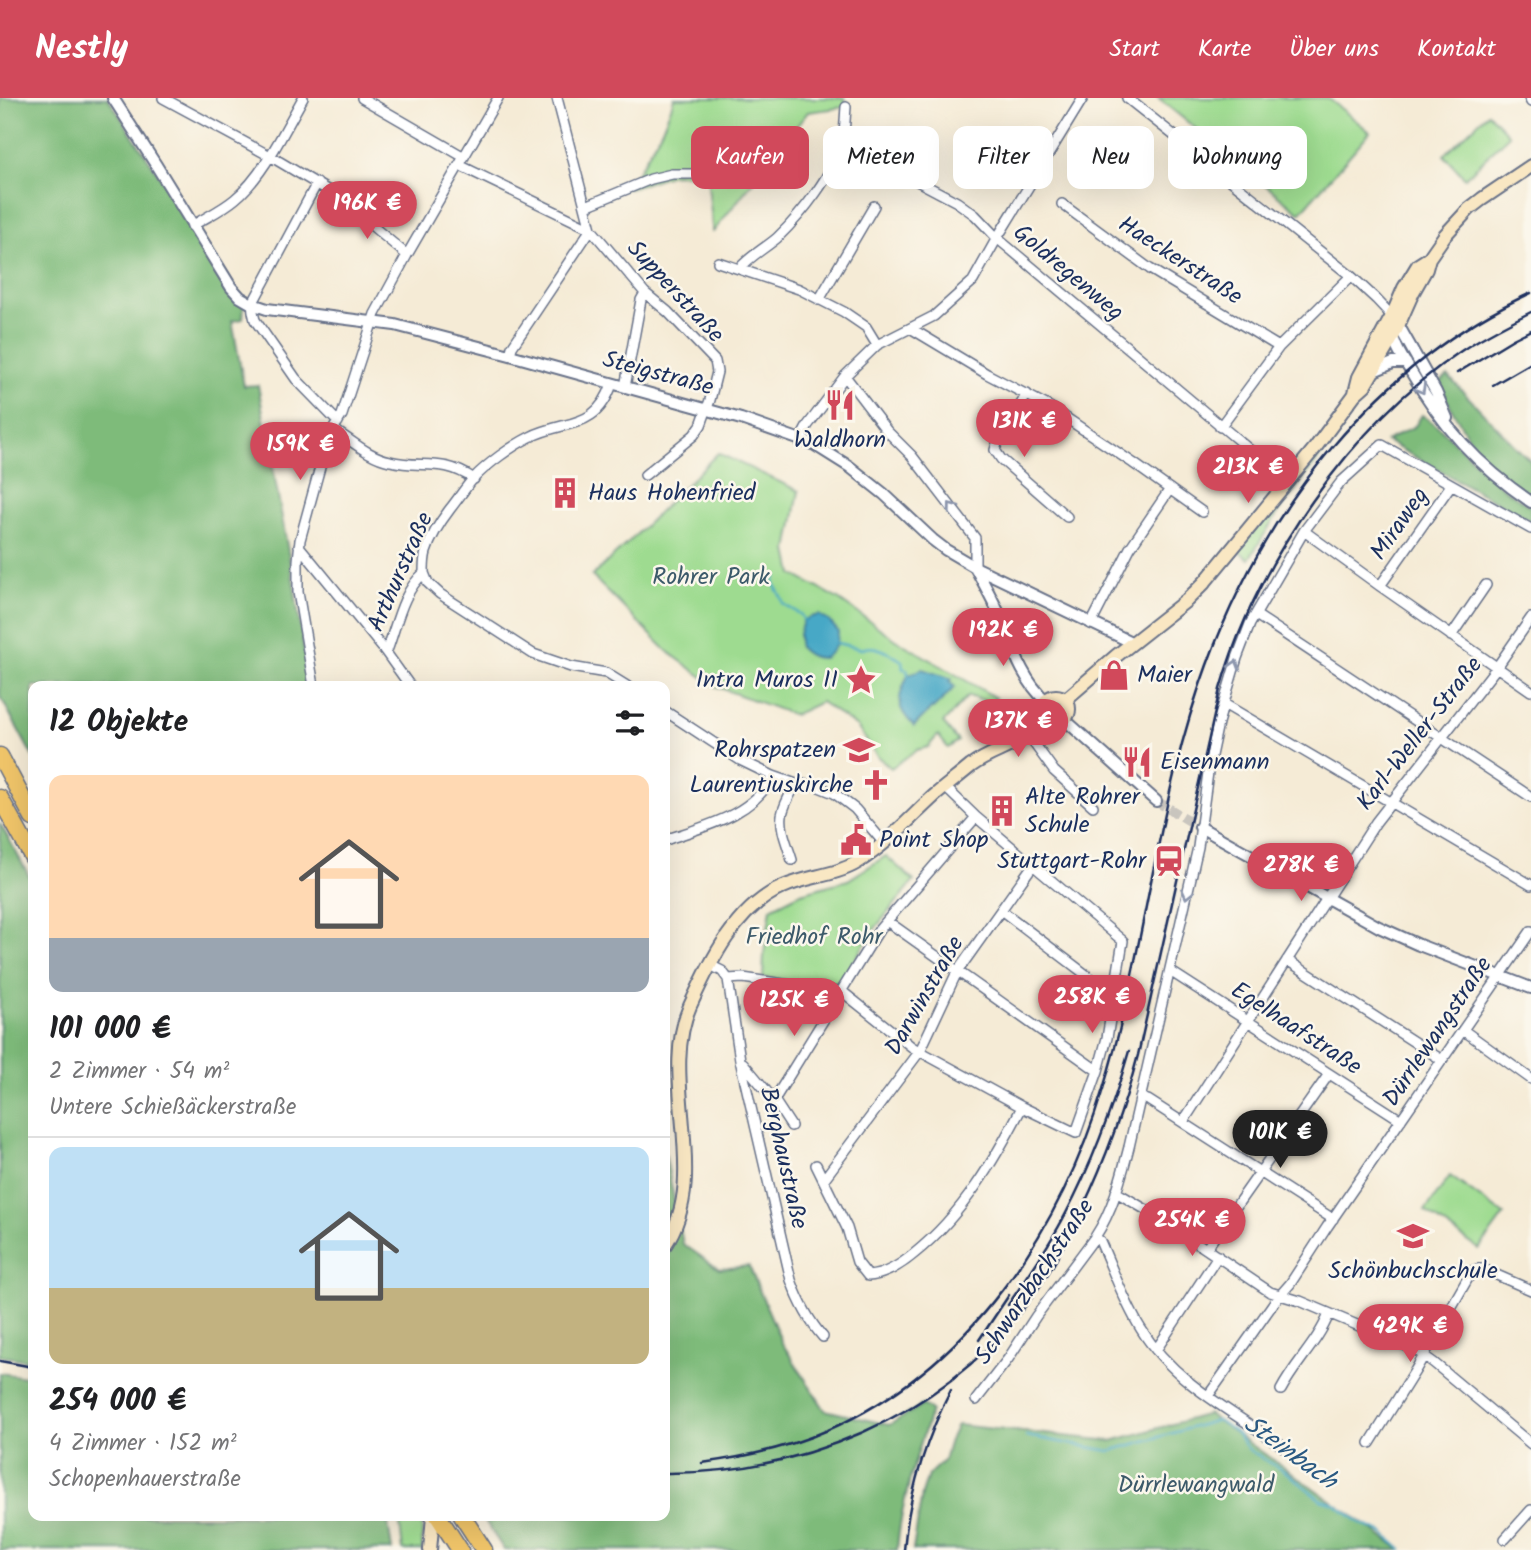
<!DOCTYPE html>
<html lang="de">
<head>
<meta charset="utf-8">
<style>
  body { margin:0; font-family:Kalam,sans-serif; background:#f6f6f6; color:#202124; height:100vh; display:flex; flex-direction:column; font-size:26px; white-space:nowrap }
  * { box-sizing:border-box; margin:0 }
  p { font-size:23px; color:#757577 }
  .icon { flex:none; width:38px; height:38px; fill:none; stroke:currentColor; stroke-width:2; stroke-linecap:round; stroke-linejoin:round }
  .map { position:relative; flex:1; overflow:hidden }
  .sheet { position:absolute; left:28px; top:583px; width:642px; height:840px; display:flex; flex-direction:column; background:#fff; border-radius:14px; box-shadow:0 7px 28px #0002 }
  .sheet>* { flex:none }
  .banner { position:absolute; left:691px; top:28px; width:665px; height:63px; display:flex; gap:14px }
  .price { position:absolute; translate:-50% -60px; padding:0 16px; border-radius:24px; background:#d1495b; color:#fff; font-size:23px; line-height:46px; filter:drop-shadow(0 2px 4px #0008) }
  .price::after { content:''; position:absolute; left:50%; top:42px; width:21px; height:16px; margin-left:-10px; background:inherit; clip-path:polygon(0 0,100% 0,50% 100%) }
  .price.current { background:#222; color:#fff }
  ul { padding:0; list-style:none }
  li { display:grid; align-content:center; gap:14px; height:371px; padding:0 21px }
  li+li { border-top:2px solid #e0e0e0 }
  li span { display:grid; place-items:center; height:217px; border-radius:14px; color:#555 }
  li>.icon { margin-inline-start:auto }
  span .icon { width:126px; height:126px; fill:#fffc; stroke-width:1 }
  li b { font-size:30px }
  h2 { display:flex; justify-content:space-between; align-items:center; height:84px; padding:0 21px; font-size:30px }
  .tag { padding:0 24px; border-radius:14px; background:#fff; box-shadow:0 7px 28px #0002; font-size:24px; line-height:63px }
  .tag.current { background:#d1495b; color:#fff }
  header { display:flex; align-items:center; gap:42px; box-sizing:border-box; height:98px; padding:0 35px; background:#d1495b; color:#fff }
  header strong { font-size:33px }
  nav { display:flex; gap:38px; margin-inline-start:auto; font-size:24px }
  .map>svg:first-child { display:block }
  .green { fill:#9edb90; stroke:#5c8577; stroke-width:2 }
  .forest { fill:#7ebb7a; stroke:#4c756c; stroke-width:2 }
  .water { fill:#47a8c6; stroke:#316c92; stroke-width:2 }
  .lines { fill:none; stroke-linecap:round; stroke-linejoin:round }
  .stream { stroke:#47a8c6; stroke-width:2.5 }
  .tertiary-tunnel { stroke:#c9c5be; stroke-width:10; stroke-dasharray:10 5; stroke-linecap:butt }
  .minor-casing { stroke:#677188; stroke-width:12 }
  .tertiary-casing { stroke:#677188; stroke-width:14 }
  .secondary-casing { stroke:#677188; stroke-width:16 }
  .motorway-casing { stroke:#677188; stroke-width:19 }
  .minor { stroke:#fff; stroke-width:9 }
  .tertiary { stroke:#fff; stroke-width:10 }
  .secondary { stroke:#f9e7c3; stroke-width:12 }
  .motorway { stroke:#efc469; stroke-width:16 }
  .rail { stroke:#1b2f5e; stroke-width:2.5 }
  .oneway { stroke:#8d97ae }
  .labels { text-anchor:middle; dominant-baseline:central; stroke-width:5; stroke-linejoin:round; paint-order:stroke }
  .street-label { font-size:24px; fill:#1b2f5e; stroke:#fbf7ec }
  .poi-label { font-size:24px; fill:#1b2f5e; stroke:#fbf7ec; text-anchor:start }
  .park-label { font-size:24px; fill:#3c5a6a; stroke:#fbf7ec }
  .water-label { font-size:26px; font-style:italic; fill:#2a5982; stroke:#fbf7ec }
</style>
</head>
<body>
<header>
<strong>Nestly</strong>
<nav><a>Start</a><a>Karte</a><a>Über uns</a><a>Kontakt</a></nav>
</header>
<div class="map">
<svg width="1531" height="1452" viewBox="0 0 1531 1452">
  <rect width="100%" height="100%" fill="#fbf7ec"/>
  <filter id="ink" filterUnits="userSpaceOnUse"><feTurbulence type="fractalNoise" baseFrequency=".0143" numOctaves="2"/><feDisplacementMap in="SourceGraphic" scale="14" xChannelSelector="R" yChannelSelector="G"/><feConvolveMatrix kernelMatrix="1 2 1 2 8 2 1 2 1" color-interpolation-filters="sRGB"/></filter>
  <filter id="wash" filterUnits="userSpaceOnUse"><feTurbulence type="fractalNoise" baseFrequency=".00686" numOctaves="4" result="noise"/><feDisplacementMap in="SourceGraphic" scale="28" xChannelSelector="R" yChannelSelector="G"/><feGaussianBlur stdDeviation="1.57" result="paint"/><feColorMatrix in="noise" values="0 0 0 0 0 0 0 0 0 0 0 0 0 0 0 0 0 1.4 0 .05"/><feComposite in="paint" operator="in"/></filter>
  <g filter="url(#wash)">
    <rect width="100%" height="100%" fill="#f5ebd6"/>
    <path class="green" d="M674,0H845L846,9L808,14L713,134L707,77L672,76L628,91C644,62 665,32 674,0Z
      M1158,0H1328L1370,34L1300,115Z
      M1488,15L1509,37L1465,80L1444,57Z
      M1329,342L1331,344L1276,418L1249,461L1237,452Z
      M718,355L799,393L788,452L793,476L838,501L898,543L996,600L991,605L968,598L943,625L958,643L948,650L938,637L928,649L917,652L891,670L878,659L857,629L821,604L794,617L715,588L667,553L592,478L637,436Z
      M886,758L914,783L876,829L836,890L763,880L764,856L771,810L801,795L848,782Z
      M1450,1078L1504,1117L1479,1151L1425,1113Z
      M399,1418H422V1452H403Z"/>
    <path class="forest" d="M0,0H108L244,206L243,221L232,223L244,288L258,287L294,486L309,588H33V659L0,598Z
      M1448,278L1517,350L1531,363V398C1516,389 1500,378 1487,365C1468,343 1452,311 1438,286Z
      M1422,317L1439,329L1500,388L1531,409V423L1386,343L1415,328Z
      M0,725L33,785V1263L0,1258Z
      M665,1056L683,1146L719,1171L749,1168L782,1245L825,1312L889,1327L923,1307L931,1313C916,1359 901,1404 897,1452H504L482,1418H665Z
      M0,1275L33,1280V1418H387L392,1452H0Z
      M1208,1316L1401,1452H913L922,1396L928,1377L944,1362L950,1342L957,1327L1112,1343Z"/>
    <path class="water" d="M819,517L829,523L838,533C838,547 834,552 824,560C813,560 807,557 799,549V536L803,523L810,519Z
      M922,571L952,581L949,584L955,589L933,611L932,610L914,628C894,608 898,601 908,577Z"/>
    <g class="lines">
      <path class="stream" d="M775,481L776,479
        M774,483C775,492 783,498 783,506L800,516L804,522
        M837,545L862,551C876,545 891,556 902,563L903,571H907L908,577
        M1026,1338L1110,1353L1218,1322L1235,1334L1250,1353L1289,1376L1321,1402L1335,1406L1362,1426L1383,1435L1402,1452"/>
    </g>
  </g>
  <g filter="url(#ink)">
    <g class="lines">
      <path class="tertiary-tunnel" d="M1156,703L1200,729"/>
      <defs>
        <path id="minor" d="M163,0L270,58L334,96L407,157
          M362,0L464,59
          M557,0L591,131L645,195L668,214L715,263L717,274L710,302L701,327L694,337L645,377
          M1127,0L1351,178L1376,201L1392,218
          M1529,0L1531,4
          M843,40L856,46L881,64L957,104L975,117L997,140L1257,358
          M459,67L591,131L512,249L510,257
          M317,85L255,201C251,209 253,214 255,222L296,281L338,324
          M1062,106L1150,171L1279,249
          M586,108L651,81L672,76H707
          M192,128C206,119 222,112 235,101C264,77 284,33 303,0
          M718,164L799,191L844,214L866,229L877,247
          M739,171C750,158 764,151 777,140C802,116 834,76 843,41C845,31 845,20 846,9
          M819,202L874,108
          M912,231L987,276L1050,309L1133,365L1202,414
          M845,278L887,333L912,358L975,440V469
          M625,289L641,202L645,195
          M1027,296L997,346L995,352L1001,361L1067,419
          M1220,329L1279,249L1351,178
          M333,331C351,342 369,359 390,363C422,371 442,359 474,381
          M800,342L808,327L845,278L877,247L934,218L973,183L997,140L1083,0
          M1304,433L1380,488L1531,593
          M299,448L385,553L410,588
          M424,475L428,485L440,496L533,556L571,569L606,575L627,588
          M1380,488L1451,387
          M1256,517L1531,699
          M1091,526L1130,450L1170,391
          M1451,538L1486,487
          M385,553L388,550C397,525 403,493 424,475C424,468 424,461 426,454C431,438 440,424 450,411C458,401 465,390 473,381C487,366 512,348 530,339C566,321 596,333 612,286
          M314,588L298,494V463L300,442L328,340L342,317L375,216L407,157L498,0
          M1224,606L1531,787
          M665,613L740,662L773,678L796,686L814,687L834,695L855,711L884,745
          M1028,637L1054,673L1093,708
          M665,742C705,728 752,718 773,678
          M792,762C788,748 780,732 782,717C784,706 791,695 796,686
          M1001,812L1114,898
          M887,823L1098,973
          M1287,862L1442,962
          M710,867L722,873L728,881
          M1170,873L1401,1022
          M728,881L743,880L844,895L912,949L1022,1009L1076,1035L1098,973L1107,940L1123,843L976,719L945,689
          M728,881L740,962L791,1182C799,1204 808,1222 823,1239
          M1463,932L1531,981
          M743,965L774,1002L791,1028
          M1140,1000L1148,1002L1333,1121
          M774,1002L879,832L976,719
          M1183,1024L1376,724L1497,569L1531,520
          M816,1067L847,1130L857,1164L868,1178C885,1177 902,1166 915,1155C963,1116 994,1063 1022,1009
          M824,1081L920,953L957,874L1033,767
          M1116,1094L1160,1120L1270,1194L1300,1203L1416,1252L1434,1265L1531,1346
          M1095,1139L1100,1143C1113,1172 1124,1204 1141,1231C1174,1285 1235,1315 1285,1350
          M1206,1151L1329,976
          M1156,1252L1218,1158
          M1281,1292C1295,1265 1318,1244 1329,1216
          M1208,1298L1275,1203L1290,1186L1327,1129L1531,833
          M976,1302L1008,1261L1036,1218L1095,1139C1113,1112 1121,1080 1129,1049L1198,749L1209,667L1218,625L1237,560L1250,526L1304,433L1341,384L1382,347L1531,431
          M1370,1345L1415,1273L1472,1173L1477,1171H1483L1531,1192
          M1505,1441L1531,1412"/>
        <path id="tertiary" d="M113,0L156,67L231,189L240,199L252,206L267,211L395,227L510,257L741,321L815,347L850,369L884,396L933,442L946,452L975,469L1133,545
          M1396,223L1436,294L1447,320
          M1392,233C1393,246 1403,261 1410,272C1442,328 1477,367 1531,404
          M1374,273L1393,265H1406
          M975,469C984,486 993,502 1001,520C1013,550 1021,580 1046,603
          M1064,621L1156,703
          M1200,729L1379,829L1419,847L1531,890"/>
        <path id="secondary" d="M1355,295L1359,279L1392,218L1404,190L1418,167L1429,160
          M1043 611a13 13 0 1 1 26 0a13 13 0 1 1-26 0Z
          M1065,602L1116,558L1187,502L1204,485L1315,350L1355,296L1365,287L1393,239L1413,194L1426,171L1429,160L1445,137L1469,111L1482,101L1531,68
          M665,1147C712,1078 658,981 690,908C710,864 736,809 783,789C807,778 835,778 858,764C887,746 909,721 934,698C946,688 959,678 971,668C988,655 1010,650 1027,638C1034,633 1040,626 1046,620
          M430,1452L433,1418"/>
        <path id="motorway" d="M0,658L33,720
          M0,700L33,760
          M438,1418L460,1452
          M462,1418L484,1452"/>
      </defs>
      <use href="#minor" class="minor-casing"/>
      <use href="#tertiary" class="tertiary-casing"/>
      <use href="#secondary" class="secondary-casing"/>
      <use href="#motorway" class="motorway-casing"/>
      <use href="#minor" class="minor"/>
      <use href="#tertiary" class="tertiary"/>
      <use href="#secondary" class="secondary"/>
      <use href="#motorway" class="motorway"/>
      <path class="rail" d="M1457,275L1513,241L1531,232
        M1493,287L1531,265
        M1008,1207C1028,1178 1049,1148 1065,1117C1093,1064 1113,1009 1129,953
        M979,1242L1009,1197
        M0,1263L33,1269
        M702,1365C746,1359 788,1350 828,1332C969,1270 1060,1134 1103,991C1146,852 1156,704 1207,567C1264,411 1377,265 1531,195
        M665,1375C801,1376 937,1320 1023,1211C1048,1181 1065,1146 1082,1111C1106,1061 1124,1011 1138,957L1220,591C1256,465 1351,327 1461,253C1483,238 1507,226 1531,214
        M904,1452C909,1395 925,1342 951,1292"/>
    </g>
    <defs><path id="oneway-chevron" d="M-2-3.5L2.5 0L-2 3.5" fill="none" stroke-width="1.6" stroke-linecap="round" stroke-linejoin="round" transform="scale(1.75)"/></defs>
    <g class="oneway">
      <use href="#oneway-chevron" transform="translate(1421 291) rotate(60)"/>
      <use href="#oneway-chevron" transform="translate(952 409) rotate(-127)"/>
      <use href="#oneway-chevron" transform="translate(1235 567) rotate(-73)"/>
      <use href="#oneway-chevron" transform="translate(1187 796) rotate(103)"/>
    </g>
  </g>
  <defs>
    <symbol id="restaurant-bare" viewBox="-9 -9 18 18"><path d="M-5-6h1v4h1v-4h1v4h1v-4h1v5L-1.5 .5V6h-2V.5L-5-1ZM5-6V6H3V1.5H1.5Q1.5-4 5-6Z" fill="#d1495b" stroke="#fbf7ec" stroke-width="2.5" paint-order="stroke"/></symbol>
    <symbol id="building-bare" viewBox="-9 -9 18 18"><path d="M-4-6H4V6H1V3H-1V6H-4ZM-2.5-4.3h1.7v1.8h-1.7ZM.8-4.3h1.7v1.8H.8ZM-2.5-1h1.7V.8h-1.7ZM.8-1h1.7V.8H.8Z" fill="#d1495b" stroke="#fbf7ec" stroke-width="2.5" paint-order="stroke"/></symbol>
    <symbol id="shop-bare" viewBox="-9 -9 18 18"><path d="M-5-2.5h2.3a2.7 3.5 0 0 1 5.4 0H5L5.5 6h-11ZM-1.5-2.5h3a1.5 2.3 0 0 0-3 0Z" fill="#d1495b" stroke="#fbf7ec" stroke-width="2.5" paint-order="stroke"/></symbol>
    <symbol id="sight-bare" viewBox="-9 -9 18 18"><path d="M0-6L1.8-2.2L6-1.7L2.9 1.2L3.7 5.4L0 3.3L-3.7 5.4L-2.9 1.2L-6-1.7L-1.8-2.2Z" fill="#d1495b" stroke="#fbf7ec" stroke-width="2.5" paint-order="stroke"/></symbol>
    <symbol id="school-bare" viewBox="-9 -9 18 18"><path d="M0-5L7-2L0 1L-7-2ZM-4 1L0 2.5L4 1V4Q0 6-4 4Z" fill="#d1495b" stroke="#fbf7ec" stroke-width="2.5" paint-order="stroke"/></symbol>
    <symbol id="church-bare" viewBox="-9 -9 18 18"><path d="M-1.2-6h2.4v3.5h3.3v2.4h-3.3V6h-2.4V-.1h-3.3v-2.4h3.3Z" fill="#d1495b" stroke="#fbf7ec" stroke-width="2.5" paint-order="stroke"/></symbol>
    <symbol id="civic-bare" viewBox="-9 -9 18 18"><path d="M-.6-6.5H3V-4.5H.6V-3L4-1V1h2V6H-6V1h2V-1L-.6-3ZM-1.2 2.5V6h2.4V2.5Z" fill="#d1495b" stroke="#fbf7ec" stroke-width="2.5" paint-order="stroke"/></symbol>
    <symbol id="station-bare" viewBox="-9 -9 18 18"><path d="M-3-6H3Q5-6 5-4V2Q5 4 3 4L4.5 6H3L1.5 4h-3L-3 6H-4.5L-3 4Q-5 4-5 2V-4Q-5-6-3-6ZM-3.5-4v3h7v-3ZM-3.5 1v1.5H-2V1ZM2 1v1.5H3.5V1Z" fill="#d1495b" stroke="#fbf7ec" stroke-width="2.5" paint-order="stroke"/></symbol>
  </defs>
  <g fill-rule="evenodd">
    <use href="#restaurant-bare" x="818" y="285" width="44" height="44"/>
    <use href="#building-bare" x="543" y="373" width="44" height="44"/>
    <use href="#shop-bare" x="1092" y="555" width="44" height="44"/>
    <use href="#sight-bare" x="839" y="560" width="44" height="44"/>
    <use href="#school-bare" x="837" y="630" width="44" height="44"/>
    <use href="#restaurant-bare" x="1115" y="642" width="44" height="44"/>
    <use href="#church-bare" x="854" y="665" width="44" height="44"/>
    <use href="#building-bare" x="980" y="691" width="44" height="44"/>
    <use href="#civic-bare" x="834" y="720" width="44" height="44"/>
    <use href="#station-bare" x="1147" y="741" width="44" height="44"/>
    <use href="#school-bare" x="1391" y="1116" width="44" height="44"/>
  </g>
  <g class="labels">
    <g class="street-label">
      <text transform="translate(1180 163) rotate(33)">Haeckerstraße</text>
      <text transform="translate(1068 175) rotate(40)">Goldregenweg</text>
      <text transform="translate(675 194) rotate(47)">Supperstraße</text>
      <text transform="translate(658 276) rotate(15)">Steigstraße</text>
      <text transform="translate(1400 426) rotate(-55)">Miraweg</text>
      <text transform="translate(401 474) rotate(-66)">Arthurstraße</text>
      <text transform="translate(1420 636) rotate(-52)">Karl-Weller-Straße</text>
      <text transform="translate(925 898) rotate(-60)">Darwinstraße</text>
      <text transform="translate(1296 931) rotate(33)">Egelhaafstraße</text>
      <text transform="translate(1438 934) rotate(-56)">Dürrlewangstraße</text>
      <text transform="translate(783 1060) rotate(77)">Berghaustraße</text>
      <text transform="translate(1035 1184) rotate(-56)">Schwarzbachstraße</text>
    </g>
    <g class="poi-label">
      <text x="840" y="342" text-anchor="middle">Waldhorn</text>
      <text x="588" y="395">Haus Hohenfried</text>
      <text x="1137" y="577">Maier</text>
      <text x="838" y="582" text-anchor="end">Intra Muros II</text>
      <text x="836" y="652" text-anchor="end">Rohrspatzen</text>
      <text x="1160" y="664">Eisenmann</text>
      <text x="853" y="687" text-anchor="end">Laurentiuskirche</text>
      <text x="1025" y="699">Alte Rohrer<tspan x="1025" dy="28">Schule</tspan></text>
      <text x="879" y="742">Point Shop</text>
      <text x="1146" y="763" text-anchor="end">Stuttgart-Rohr</text>
      <text x="1413" y="1173" text-anchor="middle">Schönbuchschule</text>
    </g>
    <g class="park-label">
      <text x="711" y="479">Rohrer Park</text>
      <text x="814" y="839">Friedhof Rohr</text>
      <text x="1196" y="1387">Dürrlewangwald</text>
    </g>
    <g class="water-label">
      <text transform="translate(1290 1355) rotate(36)">Steinbach</text>
    </g>
  </g>
</svg>
<b class="price" style="left:367px;top:143px">196K €</b>
<b class="price" style="left:1024px;top:361px">131K €</b>
<b class="price" style="left:300px;top:384px">159K €</b>
<b class="price" style="left:1248px;top:407px">213K €</b>
<b class="price" style="left:1003px;top:570px">192K €</b>
<b class="price" style="left:1018px;top:661px">137K €</b>
<b class="price" style="left:1301px;top:805px">278K €</b>
<b class="price" style="left:1092px;top:937px">258K €</b>
<b class="price" style="left:794px;top:940px">125K €</b>
<b class="price current" style="left:1280px;top:1072px">101K €</b>
<b class="price" style="left:1192px;top:1160px">254K €</b>
<b class="price" style="left:1410px;top:1266px">429K €</b>
<div class="banner">
<a class="tag current">Kaufen</a>
<a class="tag">Mieten</a>
<a class="tag">Filter</a>
<a class="tag">Neu</a>
<a class="tag">Wohnung</a>
</div>
<section class="sheet">
<h2>12 Objekte<svg class="icon" aria-label="filters" viewBox="0 0 24 24"><path d="M4 7h16M4 17h16"/><circle cx="9" cy="7" r="2"/><circle cx="15" cy="17" r="2"/></svg></h2>
<ul>
<li><span style="background:linear-gradient(#ffd9b3 75%,#9aa5b1 0)"><svg class="icon" aria-label="home" viewBox="0 0 24 24"><path d="M3 11l9-7 9 7M6 9v11h12V9"/></svg></span><div><b>101 000 €</b><p>2 Zimmer · 54 m²</p><p>Untere Schießäckerstraße</p></div></li>
<li><span style="background:linear-gradient(#bfe0f5 65%,#c2b280 0)"><svg class="icon" aria-label="home" viewBox="0 0 24 24"><path d="M3 11l9-7 9 7M6 9v11h12V9"/></svg></span><div><b>254 000 €</b><p>4 Zimmer · 152 m²</p><p>Schopenhauerstraße</p></div></li>
</ul>
</section>
</div>
</body>
</html>
